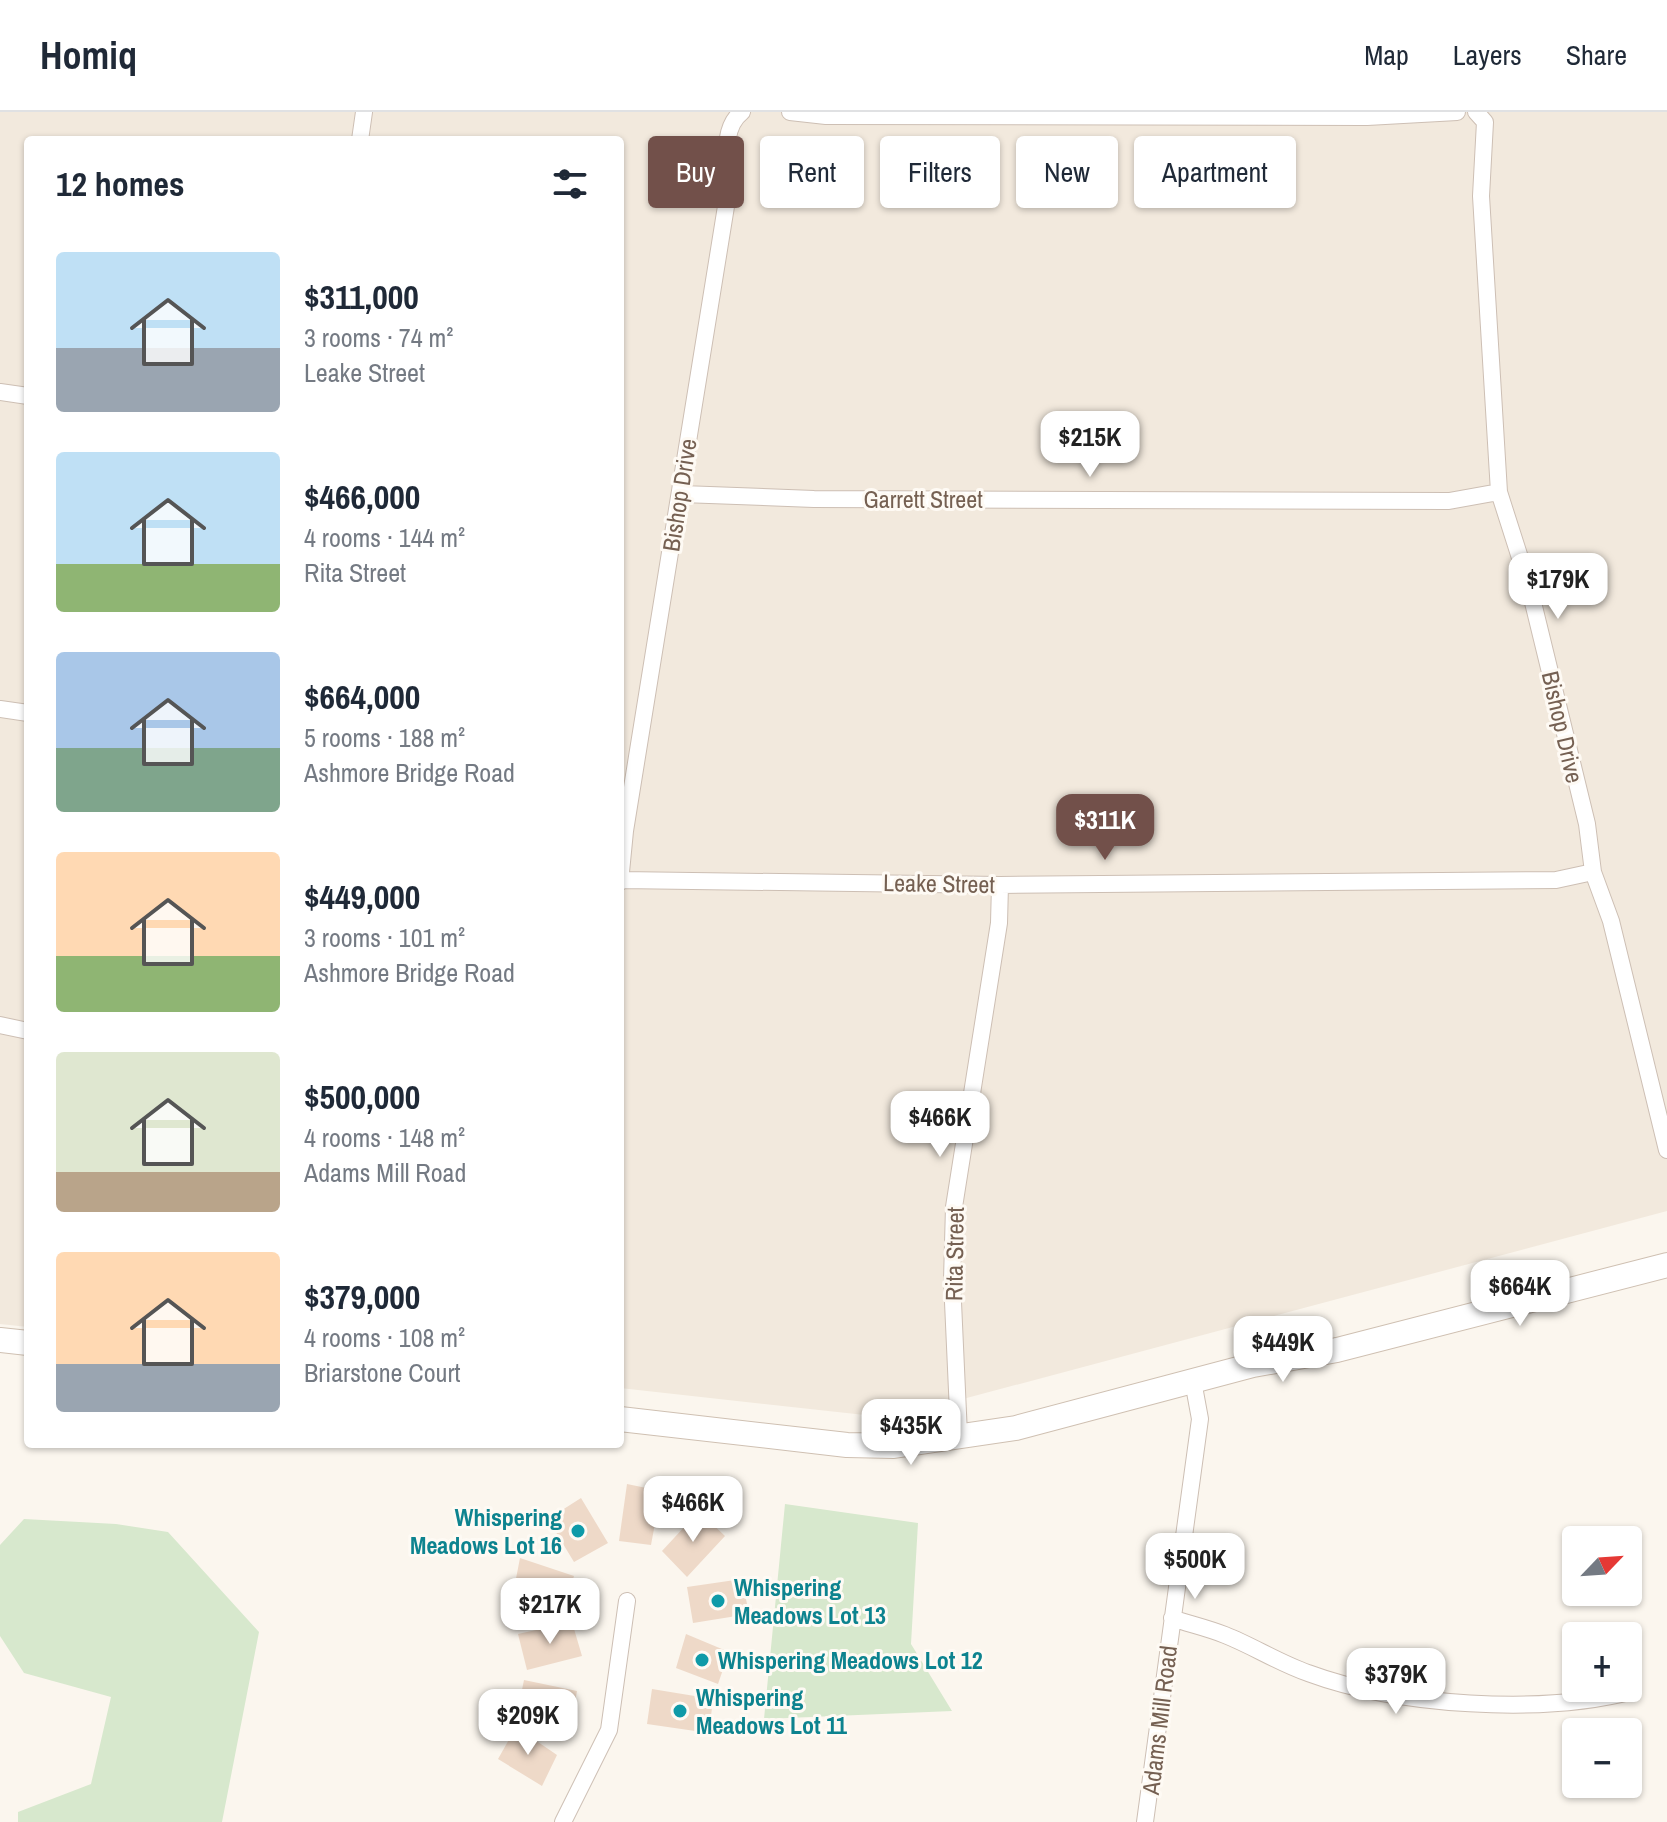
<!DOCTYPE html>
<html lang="en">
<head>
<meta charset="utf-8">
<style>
  body { margin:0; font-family:"Archivo Narrow",sans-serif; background:#f6f6f7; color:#1f2937; height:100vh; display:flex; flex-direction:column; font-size:30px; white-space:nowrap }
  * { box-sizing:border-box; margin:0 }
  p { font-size:26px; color:#747a83 }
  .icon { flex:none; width:44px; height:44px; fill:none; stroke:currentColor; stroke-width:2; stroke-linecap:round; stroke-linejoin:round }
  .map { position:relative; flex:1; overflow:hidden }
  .panel { position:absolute; left:24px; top:24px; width:600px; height:1312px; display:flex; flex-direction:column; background:#fff; border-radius:8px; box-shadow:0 2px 6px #0004 }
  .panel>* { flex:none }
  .top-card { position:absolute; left:648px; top:24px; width:760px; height:72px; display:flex; gap:16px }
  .needle { width:52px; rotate:65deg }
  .fabs { position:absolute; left:1562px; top:1414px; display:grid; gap:16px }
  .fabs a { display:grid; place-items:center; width:80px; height:80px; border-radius:8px; background:#fff; box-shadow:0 2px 6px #0004; font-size:40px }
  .price { position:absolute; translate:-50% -68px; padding:0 18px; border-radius:16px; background:#fff; color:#222; font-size:26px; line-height:52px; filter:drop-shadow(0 2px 4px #0008) }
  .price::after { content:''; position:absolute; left:50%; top:48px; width:24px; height:18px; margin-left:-12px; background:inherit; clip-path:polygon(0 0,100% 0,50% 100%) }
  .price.active { background:#72504a; color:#fff }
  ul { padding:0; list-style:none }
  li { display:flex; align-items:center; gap:24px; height:200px; padding:0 32px }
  li span { display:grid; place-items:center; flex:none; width:224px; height:160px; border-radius:8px; color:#555 }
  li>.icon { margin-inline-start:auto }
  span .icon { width:96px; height:96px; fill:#fffc; stroke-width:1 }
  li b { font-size:34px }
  h2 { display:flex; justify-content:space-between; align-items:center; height:96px; padding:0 32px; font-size:34px }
  .pill { padding:0 28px; border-radius:8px; background:#fff; box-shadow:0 2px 6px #0004; font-size:28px; line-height:72px }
  .pill.active { background:#72504a; color:#fff }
  header { display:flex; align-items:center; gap:48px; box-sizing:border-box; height:112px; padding:0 40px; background:#fff; border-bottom:2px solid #e0e1e3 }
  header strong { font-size:38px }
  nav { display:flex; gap:44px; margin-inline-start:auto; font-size:28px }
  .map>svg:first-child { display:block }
  .residential { fill:#f2e9dd }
  .green { fill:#d7e8cd }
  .building { fill:#eed9c8 }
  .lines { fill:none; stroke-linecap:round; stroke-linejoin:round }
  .street-casing { stroke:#cdbfb4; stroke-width:18 }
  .secondary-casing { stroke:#cfc0b2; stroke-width:26 }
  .street { stroke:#fff; stroke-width:16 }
  .secondary { stroke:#fff; stroke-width:24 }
  .culture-dot { fill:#0f9aa8; stroke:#fefaf4; stroke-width:3 }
  .labels { text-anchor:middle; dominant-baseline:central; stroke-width:6; stroke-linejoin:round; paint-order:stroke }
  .street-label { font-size:24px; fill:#756052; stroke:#fefaf4 }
  .culture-label { font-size:24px; font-weight:bold; fill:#0d838f; stroke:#fefaf4; text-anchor:start }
</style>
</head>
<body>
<header>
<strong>Homiq</strong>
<nav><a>Map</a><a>Layers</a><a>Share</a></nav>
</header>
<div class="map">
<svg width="1667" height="1710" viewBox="0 0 1667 1710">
  <rect width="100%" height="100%" fill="#fbf6ee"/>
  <path class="residential" d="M0,0H1667V1099L892,1306L620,1276V28H28V1215L0,1212Z"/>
  <path class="green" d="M785,1392L918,1411L911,1532L952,1599L764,1607Z
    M24,1407L116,1412L168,1420L259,1520L222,1710H18V1700L91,1672L111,1585L24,1561L0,1524V1433Z"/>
  <path class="building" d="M627,1372L661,1379L651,1433L619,1429Z
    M581,1386L608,1431L574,1450L548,1407Z
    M699,1399L725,1424L687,1465L662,1439Z
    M520,1446L574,1464L563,1497L512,1487Z
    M742,1467L749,1502L693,1511L687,1475Z
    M572,1510L582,1544L527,1558L518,1522Z
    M686,1522L729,1540L718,1572L676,1556Z
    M524,1568L577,1579L571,1614L517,1602Z
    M652,1577L713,1587L709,1621L647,1612Z
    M516,1615L557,1643L542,1674L498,1647Z"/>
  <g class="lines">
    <defs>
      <path id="street" d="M790,0L826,4L1367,5L1457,0
        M1476,0L1485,10L1481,84L1499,380L1529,474L1587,712L1593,760L1611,809L1667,1038
        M360,28L364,0
        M0,280L28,284
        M682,382L814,387L1449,389L1499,380
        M0,597L28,601
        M621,768L1000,773L1556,768L1593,760
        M620,770L625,719L728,82C729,57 719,17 742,0
        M0,913L28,919
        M959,1323L952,1168L954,1095L999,811L1000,773
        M1172,1506C1189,1512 1208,1516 1225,1523C1253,1534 1279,1551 1308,1561C1397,1594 1542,1603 1633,1579
        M563,1710L609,1618L627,1489
        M1145,1710L1200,1307L1193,1269"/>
      <path id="secondary" d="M0,1228L28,1231
        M620,1307L847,1333L894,1334L1016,1316L1253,1253L1337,1238L1667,1153"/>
    </defs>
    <use href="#street" class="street-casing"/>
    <use href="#secondary" class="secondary-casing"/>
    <use href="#street" class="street"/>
    <use href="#secondary" class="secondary"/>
  </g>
  <g class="culture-dot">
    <circle cx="578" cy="1419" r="8"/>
    <circle cx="718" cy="1489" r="8"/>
    <circle cx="702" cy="1548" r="8"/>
    <circle cx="680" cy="1599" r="8"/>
  </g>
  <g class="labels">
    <g class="street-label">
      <text transform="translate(679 383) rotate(-81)">Bishop Drive</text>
      <text x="923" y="387">Garrett Street</text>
      <text transform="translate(1563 615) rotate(77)">Bishop Drive</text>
      <text transform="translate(939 771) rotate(1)">Leake Street</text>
      <text transform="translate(954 1142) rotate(-89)">Rita Street</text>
      <text transform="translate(1159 1608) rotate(-83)">Adams Mill Road</text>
    </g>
    <g class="culture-label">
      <text x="562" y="1405" text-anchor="end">Whispering<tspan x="562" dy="28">Meadows Lot 16</tspan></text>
      <text x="734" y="1475">Whispering<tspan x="734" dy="28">Meadows Lot 13</tspan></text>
      <text x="718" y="1548">Whispering Meadows Lot 12</text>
      <text x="696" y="1585">Whispering<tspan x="696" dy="28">Meadows Lot 11</tspan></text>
    </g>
  </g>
</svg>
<div class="fabs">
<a><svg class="needle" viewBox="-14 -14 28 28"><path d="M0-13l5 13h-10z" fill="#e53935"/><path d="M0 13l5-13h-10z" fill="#747a83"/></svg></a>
<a>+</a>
<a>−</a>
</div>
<b class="price" style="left:1090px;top:367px">$215K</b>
<b class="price" style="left:1558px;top:509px">$179K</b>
<b class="price active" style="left:1105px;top:750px">$311K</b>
<b class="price" style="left:940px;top:1047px">$466K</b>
<b class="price" style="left:1520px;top:1216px">$664K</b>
<b class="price" style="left:1283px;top:1272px">$449K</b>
<b class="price" style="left:911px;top:1355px">$435K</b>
<b class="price" style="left:693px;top:1432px">$466K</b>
<b class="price" style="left:1195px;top:1489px">$500K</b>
<b class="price" style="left:550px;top:1534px">$217K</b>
<b class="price" style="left:1396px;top:1604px">$379K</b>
<b class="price" style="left:528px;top:1645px">$209K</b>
<div class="top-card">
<a class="pill active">Buy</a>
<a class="pill">Rent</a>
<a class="pill">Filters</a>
<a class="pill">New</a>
<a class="pill">Apartment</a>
</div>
<section class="panel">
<h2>12 homes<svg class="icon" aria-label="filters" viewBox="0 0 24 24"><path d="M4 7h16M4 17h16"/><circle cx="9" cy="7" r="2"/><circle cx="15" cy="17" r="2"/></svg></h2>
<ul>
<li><span style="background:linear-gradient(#bfe0f5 60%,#9aa5b1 0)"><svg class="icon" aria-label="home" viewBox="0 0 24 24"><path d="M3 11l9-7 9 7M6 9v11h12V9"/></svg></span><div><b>$311,000</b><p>3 rooms · 74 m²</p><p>Leake Street</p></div></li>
<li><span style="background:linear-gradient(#bfe0f5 70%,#8fb573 0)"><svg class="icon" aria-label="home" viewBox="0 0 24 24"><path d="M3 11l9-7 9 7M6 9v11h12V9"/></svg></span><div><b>$466,000</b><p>4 rooms · 144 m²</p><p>Rita Street</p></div></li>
<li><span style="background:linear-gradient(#a9c7e8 60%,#7fa58c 0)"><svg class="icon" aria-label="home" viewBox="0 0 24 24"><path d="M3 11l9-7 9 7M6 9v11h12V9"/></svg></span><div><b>$664,000</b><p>5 rooms · 188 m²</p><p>Ashmore Bridge Road</p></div></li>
<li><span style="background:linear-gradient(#ffd9b3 65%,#8fb573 0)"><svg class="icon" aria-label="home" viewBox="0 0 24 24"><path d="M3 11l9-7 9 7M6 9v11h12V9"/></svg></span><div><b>$449,000</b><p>3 rooms · 101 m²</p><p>Ashmore Bridge Road</p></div></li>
<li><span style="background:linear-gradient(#dfe7d0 75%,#b9a48a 0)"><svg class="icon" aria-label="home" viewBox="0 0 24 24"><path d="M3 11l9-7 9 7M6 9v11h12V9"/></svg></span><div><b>$500,000</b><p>4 rooms · 148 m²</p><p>Adams Mill Road</p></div></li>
<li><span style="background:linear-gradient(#ffd9b3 70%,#9aa5b1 0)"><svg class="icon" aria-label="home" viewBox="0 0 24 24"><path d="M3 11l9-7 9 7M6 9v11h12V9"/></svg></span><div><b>$379,000</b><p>4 rooms · 108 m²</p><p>Briarstone Court</p></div></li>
</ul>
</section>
</div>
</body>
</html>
